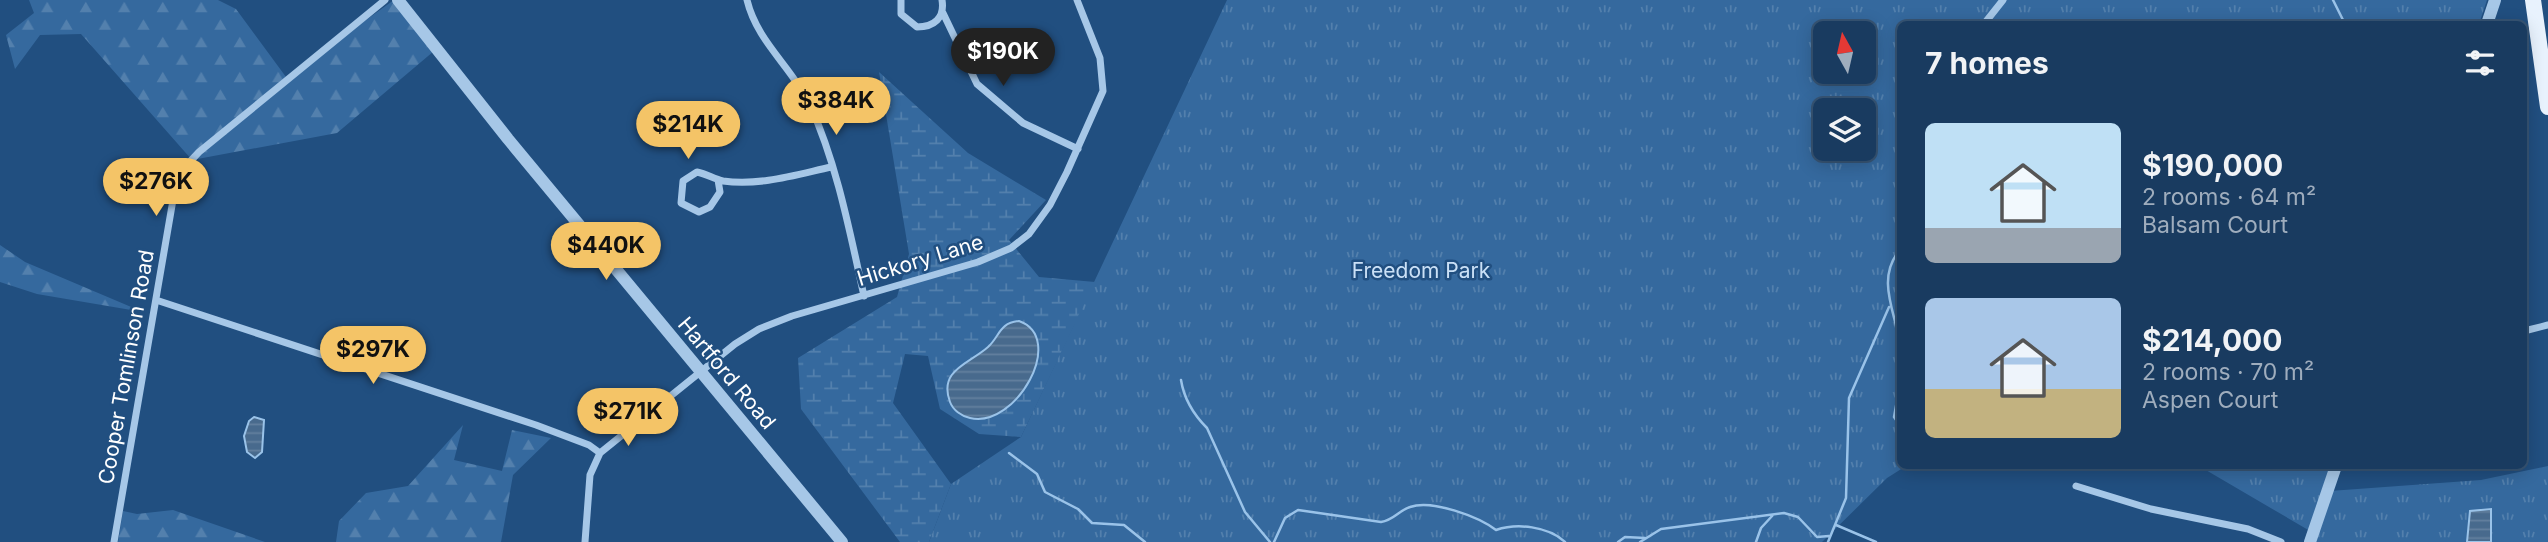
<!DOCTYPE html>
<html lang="en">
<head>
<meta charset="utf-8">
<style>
  body { margin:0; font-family:Inter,sans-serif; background:#224266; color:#f1f3f6; height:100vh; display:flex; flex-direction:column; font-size:26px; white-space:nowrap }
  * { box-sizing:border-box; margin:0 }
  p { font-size:23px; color:#9fadbd }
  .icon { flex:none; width:38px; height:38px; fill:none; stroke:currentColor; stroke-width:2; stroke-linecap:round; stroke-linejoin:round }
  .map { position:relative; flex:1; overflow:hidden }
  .details { position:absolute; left:1897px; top:21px; width:630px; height:448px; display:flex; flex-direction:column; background:#193b60; border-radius:10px; box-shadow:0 4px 18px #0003,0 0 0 2px #375575 }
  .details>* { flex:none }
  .needle { width:46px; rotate:352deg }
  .tools { position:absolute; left:1813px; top:21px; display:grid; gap:14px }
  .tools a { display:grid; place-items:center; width:63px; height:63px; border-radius:10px; background:#193b60; box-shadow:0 4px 18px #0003,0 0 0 2px #375575; font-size:35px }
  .price { position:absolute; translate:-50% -60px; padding:0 16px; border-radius:24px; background:#f4c467; color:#111; font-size:23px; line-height:46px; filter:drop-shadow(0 2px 4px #0008) }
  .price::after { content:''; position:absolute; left:50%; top:42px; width:21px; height:16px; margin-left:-10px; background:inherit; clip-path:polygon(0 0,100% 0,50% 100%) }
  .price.current { background:#222; color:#fff }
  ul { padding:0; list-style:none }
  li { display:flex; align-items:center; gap:21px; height:175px; padding:0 28px }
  li span { display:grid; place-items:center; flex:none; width:196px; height:140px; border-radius:10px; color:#555 }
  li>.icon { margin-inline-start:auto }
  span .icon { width:84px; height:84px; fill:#fffc; stroke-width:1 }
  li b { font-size:30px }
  h2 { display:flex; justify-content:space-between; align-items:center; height:84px; padding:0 28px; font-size:30px }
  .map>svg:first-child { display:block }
  .forest { fill:url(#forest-firs) }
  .wetland { fill:url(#wetland-marsh) }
  .park { fill:url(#park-tufts); fill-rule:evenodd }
  .water { fill:url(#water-rules); stroke:#9ac3e9; stroke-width:2 }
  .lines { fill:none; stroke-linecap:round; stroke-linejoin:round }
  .stream { stroke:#9ac3e9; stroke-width:2.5 }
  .minor { stroke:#a6c7e7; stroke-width:7 }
  .tertiary { stroke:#a6c7e7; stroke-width:12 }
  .primary { stroke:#e8f2fd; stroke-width:16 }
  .labels { text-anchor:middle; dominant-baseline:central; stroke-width:5; stroke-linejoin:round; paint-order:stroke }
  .street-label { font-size:21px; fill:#fff; stroke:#214f80 }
  .park-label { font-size:21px; fill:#cae0f6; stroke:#214f80 }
</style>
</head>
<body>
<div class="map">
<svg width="2548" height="542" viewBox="0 0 2548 542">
  <defs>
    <pattern id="forest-firs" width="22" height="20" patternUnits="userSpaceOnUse" patternTransform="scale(1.75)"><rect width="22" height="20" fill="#35699e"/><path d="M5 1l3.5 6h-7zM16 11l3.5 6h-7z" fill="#5380ad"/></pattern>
    <pattern id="wetland-marsh" width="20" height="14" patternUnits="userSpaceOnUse" patternTransform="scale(1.75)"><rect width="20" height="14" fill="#35699e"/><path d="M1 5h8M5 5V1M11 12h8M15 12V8" fill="none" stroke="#5380ad"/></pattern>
    <pattern id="park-tufts" width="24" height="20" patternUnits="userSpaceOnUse" patternTransform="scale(1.75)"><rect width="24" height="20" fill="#35699e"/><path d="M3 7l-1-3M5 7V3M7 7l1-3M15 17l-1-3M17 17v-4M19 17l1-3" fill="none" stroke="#5380ad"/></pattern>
    <pattern id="water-rules" width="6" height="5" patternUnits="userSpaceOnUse" patternTransform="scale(1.75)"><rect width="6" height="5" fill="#486a8d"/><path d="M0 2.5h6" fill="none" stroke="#63809e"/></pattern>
  </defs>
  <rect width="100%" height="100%" fill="#214f80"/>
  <path class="forest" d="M29,0H218L236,9L286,77L394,0L434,51L337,133L192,160L81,34L40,35L15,69L6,35L34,13Z
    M0,245L25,262L143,312L37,294L0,282Z
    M463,425L454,460L502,471L512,430L551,438L513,475L501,542H336L339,521L366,493L408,486Z
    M173,510L265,542H118L123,511L137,514Z"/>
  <path class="wetland" d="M879,72L968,153L1046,200L1009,240L1039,277L1095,282L1021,437L979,434L940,409L928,356L905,354L893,403L951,484L929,542H900L801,409L798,358L897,297L909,254Z"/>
  <path class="park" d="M1227,0H2487L2479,24H1900V466H1906L1887,478L1822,542H929L951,484L1021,437ZM1825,33H1864V72H1825ZM1825,110H1864V149H1825Z
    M2199,466H2337L2330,491L2481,480L2548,466V542H2307L2310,531Z"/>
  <path class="water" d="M1019,321C1067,338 1016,429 970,418C961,416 953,410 950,402C938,370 969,364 988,347C1000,336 999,323 1019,321Z
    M254,417L264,420L262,452L255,458L247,452L244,436L249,421Z
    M2491,509V542H2467L2470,511Z"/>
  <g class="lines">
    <path class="stream" d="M2333,0L2345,24
      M1900,250C1875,278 1896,314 1900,344
      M1181,380C1184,399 1194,415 1207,428L1245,512L1270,542
      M1899,424L1894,417L1900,384
      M1009,453L1037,474L1045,492L1078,509L1092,523L1124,525L1145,542
      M1836,525L1876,542
      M1274,542L1285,518L1298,510L1381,522C1394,520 1398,511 1410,507C1432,499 1479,517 1496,530C1517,523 1548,526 1565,542
      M1618,542L1625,537L1645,538
      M1640,542L1661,529L1784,513L1798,517L1817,537L1829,536
      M1756,542L1761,528L1773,515
      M1828,542L1846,498L1849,398L1889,307"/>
    <path class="minor" d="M747,0C757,42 792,67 810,105C837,164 850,233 864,296
      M901,0V14L917,27C934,27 945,18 942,0
      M943,13L977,84L1023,123L1078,149
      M1984,24L2003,0
      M718,180L720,192L710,207L699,212L681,203L683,181L697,172C707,174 714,179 723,181C760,186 795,175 831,167
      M156,300L536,425L589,445L600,453
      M2524,331L2548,325
      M2076,486L2151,509L2248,529L2281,542
      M114,542L174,194L184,168L199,152L385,0
      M585,542L590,475L600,453L735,344L759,329L792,316L978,262L1011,248L1029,234L1050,205L1067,172L1103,91L1100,58L1077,0"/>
    <path class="tertiary" d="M398,0L508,139L842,542
      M2487,24L2495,0
      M2310,542L2336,466"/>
    <path class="primary" d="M2533,0L2548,107"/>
  </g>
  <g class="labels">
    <g class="street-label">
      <text transform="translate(920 260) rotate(-17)">Hickory Lane</text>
      <text transform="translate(126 367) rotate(-80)">Cooper Tomlinson Road</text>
      <text transform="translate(727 373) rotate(50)">Hartford Road</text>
    </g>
    <g class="park-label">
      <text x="1421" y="270">Freedom Park</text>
    </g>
  </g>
</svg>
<div class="tools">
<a><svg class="needle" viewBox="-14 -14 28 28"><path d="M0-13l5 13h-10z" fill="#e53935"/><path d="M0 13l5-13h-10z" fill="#9fadbd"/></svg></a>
<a><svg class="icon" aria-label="layers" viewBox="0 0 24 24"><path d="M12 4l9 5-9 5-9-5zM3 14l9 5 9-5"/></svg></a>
</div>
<b class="price current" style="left:1003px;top:88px">$190K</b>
<b class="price" style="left:836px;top:137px">$384K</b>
<b class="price" style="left:688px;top:161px">$214K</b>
<b class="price" style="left:156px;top:218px">$276K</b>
<b class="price" style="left:606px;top:282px">$440K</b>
<b class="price" style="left:373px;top:386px">$297K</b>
<b class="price" style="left:628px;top:448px">$271K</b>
<section class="details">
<h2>7 homes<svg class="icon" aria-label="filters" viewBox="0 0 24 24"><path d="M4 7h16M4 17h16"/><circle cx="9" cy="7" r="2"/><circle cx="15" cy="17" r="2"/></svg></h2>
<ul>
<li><span style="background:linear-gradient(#bfe0f5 75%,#9aa5b1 0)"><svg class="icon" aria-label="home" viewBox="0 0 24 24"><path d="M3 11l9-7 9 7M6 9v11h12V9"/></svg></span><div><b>$190,000</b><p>2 rooms · 64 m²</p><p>Balsam Court</p></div></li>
<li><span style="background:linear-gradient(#a9c7e8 65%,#c2b280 0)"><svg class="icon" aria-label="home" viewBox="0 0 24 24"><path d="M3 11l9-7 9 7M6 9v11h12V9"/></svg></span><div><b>$214,000</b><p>2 rooms · 70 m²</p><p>Aspen Court</p></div></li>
</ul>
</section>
</div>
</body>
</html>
